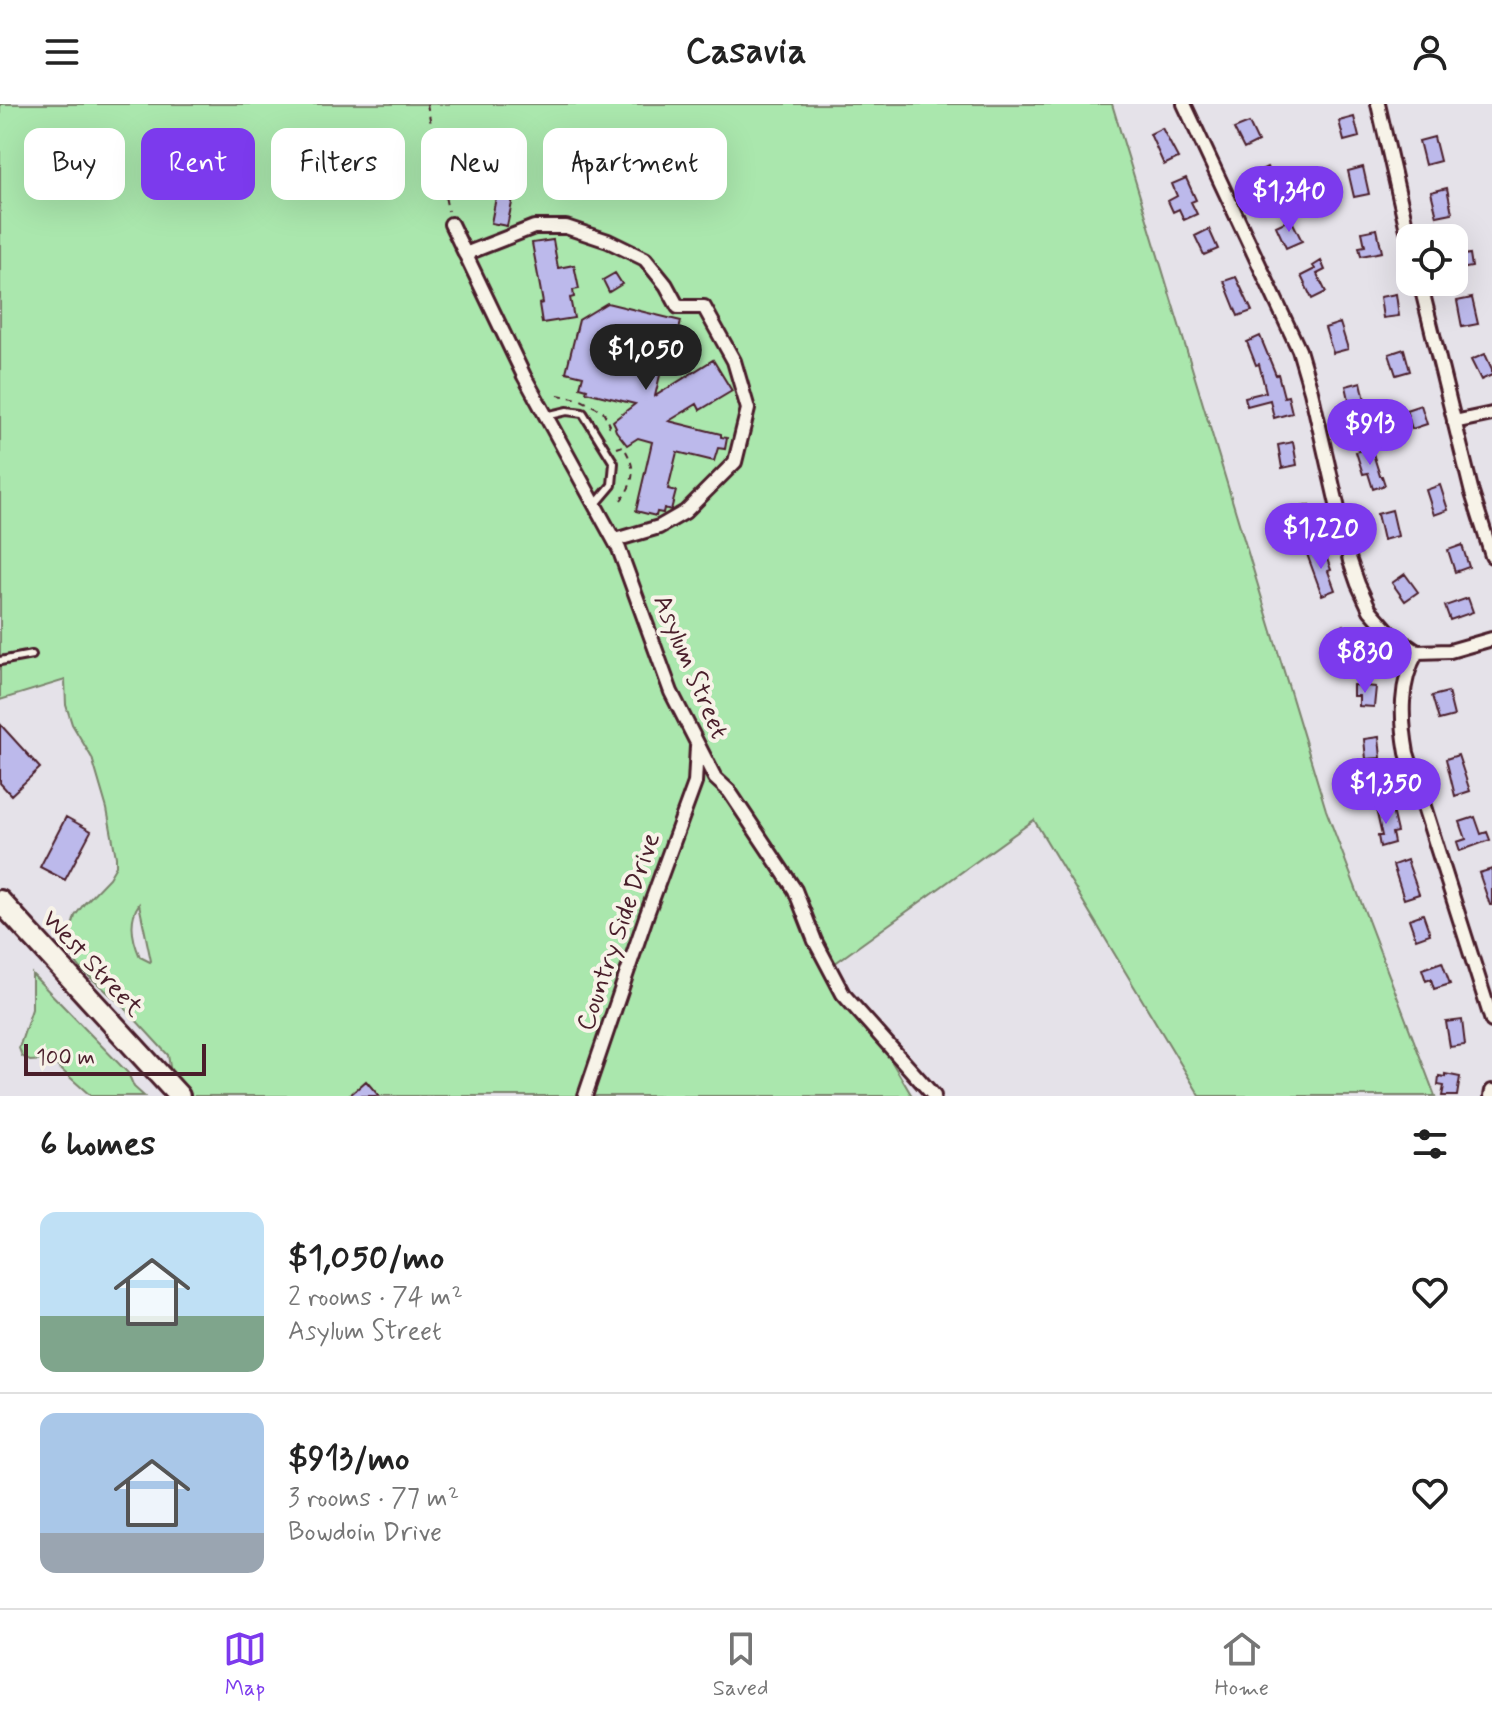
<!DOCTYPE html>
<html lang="en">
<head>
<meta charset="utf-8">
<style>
  body { margin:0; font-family:Mynerve,sans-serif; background:#f6f6f6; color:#222; height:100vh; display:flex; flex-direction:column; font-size:30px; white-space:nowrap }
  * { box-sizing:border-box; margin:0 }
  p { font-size:26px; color:#767676 }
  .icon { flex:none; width:44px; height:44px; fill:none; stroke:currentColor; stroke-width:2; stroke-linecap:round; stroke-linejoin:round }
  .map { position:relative; height:992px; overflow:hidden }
  .drawer { display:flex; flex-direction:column; background:#fff; flex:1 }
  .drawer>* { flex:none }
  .top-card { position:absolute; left:24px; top:24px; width:800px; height:72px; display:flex; gap:16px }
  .fabs { position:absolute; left:1396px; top:120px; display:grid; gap:16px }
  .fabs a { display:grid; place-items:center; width:72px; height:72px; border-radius:16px; background:#fff; box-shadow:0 8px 32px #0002; font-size:40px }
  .scale { position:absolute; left:24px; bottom:20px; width:182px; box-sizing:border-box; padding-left:8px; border:4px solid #4a1f2b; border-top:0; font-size:22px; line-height:28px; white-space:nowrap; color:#4a1f2b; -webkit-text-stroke:6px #f7f3e8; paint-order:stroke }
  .price { position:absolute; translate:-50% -68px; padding:0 18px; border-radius:28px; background:#7c3aed; color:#fff; font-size:26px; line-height:52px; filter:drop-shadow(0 2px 4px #0008) }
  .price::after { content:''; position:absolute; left:50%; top:48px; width:24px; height:18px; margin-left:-12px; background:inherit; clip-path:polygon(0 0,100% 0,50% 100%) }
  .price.active { background:#222; color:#fff }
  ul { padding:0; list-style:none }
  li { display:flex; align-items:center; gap:24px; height:200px; padding:0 40px }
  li+li { border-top:2px solid #e0e0e0 }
  li span { display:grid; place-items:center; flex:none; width:224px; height:160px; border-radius:16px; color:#555 }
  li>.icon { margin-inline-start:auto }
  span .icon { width:96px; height:96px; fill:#fffc; stroke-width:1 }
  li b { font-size:34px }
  h2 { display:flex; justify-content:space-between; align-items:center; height:96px; padding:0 40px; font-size:34px }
  .pill { padding:0 28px; border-radius:16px; background:#fff; box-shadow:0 8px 32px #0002; font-size:28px; line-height:72px }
  .pill.active { background:#7c3aed; color:#fff }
  header { display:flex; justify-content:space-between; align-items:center; height:104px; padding:0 40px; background:#fff; font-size:36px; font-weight:700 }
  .dock { display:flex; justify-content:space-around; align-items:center; height:112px; border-top:2px solid #e0e0e0; background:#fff; font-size:22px; color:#767676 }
  .dock a { display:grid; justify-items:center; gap:4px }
  .dock .active { color:#7c3aed }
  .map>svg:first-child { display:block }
  .green { fill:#aae7ad; stroke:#7a836c; stroke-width:2; fill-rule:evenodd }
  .building { fill:#bcb9eb; stroke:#4a1f2b; stroke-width:2; fill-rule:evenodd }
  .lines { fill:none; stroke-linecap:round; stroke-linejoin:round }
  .lane-casing { stroke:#4a1f2b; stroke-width:12 }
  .street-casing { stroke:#4a1f2b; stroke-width:18 }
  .primary-casing { stroke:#4a1f2b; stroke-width:26 }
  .path { stroke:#4a1f2b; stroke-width:2; stroke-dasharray:6 6; stroke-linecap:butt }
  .lane { stroke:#f7f3e8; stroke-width:6 }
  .street { stroke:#f7f3e8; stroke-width:12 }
  .primary { stroke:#f7f3e8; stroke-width:20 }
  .labels { text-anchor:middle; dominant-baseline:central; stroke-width:8; stroke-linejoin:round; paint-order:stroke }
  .street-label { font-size:26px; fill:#4a1f2b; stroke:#f7f3e8 }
</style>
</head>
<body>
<header><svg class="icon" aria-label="menu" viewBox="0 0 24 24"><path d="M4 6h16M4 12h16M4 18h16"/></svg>Casavia<svg class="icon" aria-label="person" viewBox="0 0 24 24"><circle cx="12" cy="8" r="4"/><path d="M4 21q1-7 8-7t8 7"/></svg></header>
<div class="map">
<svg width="1492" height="992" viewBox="0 0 1492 992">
  <rect width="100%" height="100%" fill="#e5e2e9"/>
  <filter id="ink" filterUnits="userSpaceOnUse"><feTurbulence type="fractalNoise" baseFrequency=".0125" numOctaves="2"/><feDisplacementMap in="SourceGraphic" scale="16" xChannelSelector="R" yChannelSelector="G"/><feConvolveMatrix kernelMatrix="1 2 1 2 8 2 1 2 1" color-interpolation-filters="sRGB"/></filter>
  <g filter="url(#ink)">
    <path class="green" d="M0,0H1112L1326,706L1435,992H1200L1034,716L834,860L912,992H175L168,951L122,901L82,866L75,857L71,847L70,830L75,812L84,800L109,774L116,762V753L107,705L92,654L72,620L66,601L65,576L0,596ZM139,800L151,857L150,858L140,853C133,837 128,816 139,800Z
      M32,870L128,969L134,983L144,992H91L55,960L47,956L30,957L22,952L19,944L32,905Z"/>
    <path class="building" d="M1354,13L1359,33L1344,37L1339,17Z
      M1249,19L1258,38L1244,45L1234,25Z
      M1162,24L1178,54L1164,61L1150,30Z
      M1434,33L1440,57L1425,61L1419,37Z
      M1267,63L1274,76L1280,73L1284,84L1264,94L1253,70Z
      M1363,63L1369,90L1354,93L1348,67Z
      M501,68L518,71L507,122L491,119Z
      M1186,74L1196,96L1191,98L1197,110L1184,116L1179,105L1173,108L1168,97L1177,92L1172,80Z
      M1447,84L1452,109L1437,112L1431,88Z
      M1291,115L1302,137L1286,144L1276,122Z
      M1209,125L1218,145L1204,151L1195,132Z
      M1377,125L1382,148L1361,152L1359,143L1365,142L1362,128Z
      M553,136L558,164L574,161L579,185L573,186L574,193L570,194L574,214L542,219L539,200L543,199L532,139Z
      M1470,150L1472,163L1454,166V153Z
      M1321,157L1325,166L1317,170L1326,188L1312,195L1301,172L1315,165L1313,162Z
      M615,169L622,180L609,188L603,176Z
      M1236,173L1252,207L1238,212L1224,177Z
      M1396,190L1399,212L1383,214L1380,193Z
      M1472,194L1478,220L1462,223L1457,197Z
      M607,199L681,217L678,231L670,229L655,292L713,256L732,287L700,306L697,300L669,317L721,330V333L727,334L725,345L718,344L714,357L677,348L668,385L676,387L671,406L664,404L663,409L657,408L656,412L636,407L652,338L638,334L627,341L616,327L615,324L616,323L613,317L635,300L586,288L587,285L580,283L583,272L566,268L579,216ZM614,229L640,236L631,269L597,261L603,238Z
      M1340,219L1348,245L1333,249L1325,224Z
      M1260,232L1276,271L1278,270L1284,293L1288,292L1292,309L1274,314L1270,296L1247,302L1245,293L1266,288L1259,260L1256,261L1247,238Z
      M1404,245L1410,267L1396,271L1389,250Z
      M1485,250L1492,265V271L1481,276L1471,256Z
      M1361,278L1367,305L1352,309L1346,282Z
      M1421,301L1427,320L1412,325L1406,306Z
      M1293,338L1297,361L1282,364L1278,341Z
      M1371,343L1380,372H1382L1385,381L1373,385L1368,369L1363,370L1356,348Z
      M1440,381L1448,406L1434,411L1426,386Z
      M1310,401L1315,421L1300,424L1295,404Z
      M1392,406L1398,432L1383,436L1377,410Z
      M1462,441L1469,463L1455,468L1448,446Z
      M1323,444L1331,466L1328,467L1335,486L1322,491L1307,450Z
      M1405,470L1418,488L1405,497L1392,479Z
      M1468,494L1473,508L1450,516L1445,502Z
      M1344,521L1356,538L1344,546L1338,538L1332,542L1326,533Z
      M1353,581L1376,583L1374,603L1359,602V592H1353Z
      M1448,588L1454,612L1439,616L1432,592Z
      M0,620L40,664L11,691L0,679Z
      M1379,633L1381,654L1366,655L1364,635Z
      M1458,651L1470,687L1455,692L1446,655Z
      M1391,702L1397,728L1392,729L1394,739L1380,743L1378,732H1382L1376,705Z
      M66,713L91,727L65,776L40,763Z
      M1475,713L1481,730L1487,728L1490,736L1460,747L1457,738L1466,735L1460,718Z
      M1407,756L1419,790L1404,795L1393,761Z
      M1492,765V801H1490L1479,769Z
      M1423,810L1430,830L1416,835L1409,815Z
      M1442,858L1450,880L1434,885L1431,875L1426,877L1422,865Z
      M1462,916L1465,941L1450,943L1446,918Z
      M1445,970L1460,973L1457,992H1442L1444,982L1438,981L1439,972L1445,973Z
      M366,977L379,992H349Z"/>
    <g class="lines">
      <defs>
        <path id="lane" d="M546,312L567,307L583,309L614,359L612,381L595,401
          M0,557L32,551"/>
        <path id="street" d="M1184,0L1299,246L1311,287L1350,457L1358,480L1370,506L1392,531L1417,548L1450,547L1492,535
          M1378,0L1410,139
          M451,120L524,272L619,445L671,588L715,674L729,687L795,786L815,837L843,890L934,992
          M465,150L534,123H566L608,137L645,155L666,181L678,203H704L734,257L748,305L735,358L685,408L659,423L615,436
          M1420,178L1472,389L1492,452
          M1454,318L1492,310
          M1417,548C1399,579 1401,615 1407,649L1492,917
          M585,992L647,810L695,679L697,642
          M1491,992L1492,987"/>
        <path id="primary" d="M0,797L179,992"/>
      </defs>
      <use href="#lane" class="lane-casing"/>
      <use href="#street" class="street-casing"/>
      <use href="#primary" class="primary-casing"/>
      <path class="path" d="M427,0L448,107
        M558,291L579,295L603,307L610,321L605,327
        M617,344L623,342C636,363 636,376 621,396"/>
      <use href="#lane" class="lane"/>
      <use href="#street" class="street"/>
      <use href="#primary" class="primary"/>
    </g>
  </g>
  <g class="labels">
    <g class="street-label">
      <text transform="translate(690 563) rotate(67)">Asylum Street</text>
      <text transform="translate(619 828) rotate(-71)">Country Side Drive</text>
      <text transform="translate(92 860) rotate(47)">West Street</text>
    </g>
  </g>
</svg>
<div class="fabs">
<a><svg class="icon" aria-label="locate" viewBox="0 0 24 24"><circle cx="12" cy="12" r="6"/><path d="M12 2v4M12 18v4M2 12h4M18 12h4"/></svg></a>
</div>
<div class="scale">100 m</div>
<b class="price" style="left:1289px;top:130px">$1,340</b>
<b class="price active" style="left:646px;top:288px">$1,050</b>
<b class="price" style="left:1370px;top:363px">$913</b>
<b class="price" style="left:1321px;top:467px">$1,220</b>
<b class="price" style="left:1365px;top:591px">$830</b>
<b class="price" style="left:1386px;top:722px">$1,350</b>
<div class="top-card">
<a class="pill">Buy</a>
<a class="pill active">Rent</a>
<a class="pill">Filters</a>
<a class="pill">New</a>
<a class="pill">Apartment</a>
</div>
</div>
<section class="drawer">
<h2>6 homes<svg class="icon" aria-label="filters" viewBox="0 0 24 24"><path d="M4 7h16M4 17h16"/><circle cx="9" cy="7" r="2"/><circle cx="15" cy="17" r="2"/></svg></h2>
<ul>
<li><span style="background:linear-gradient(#bfe0f5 65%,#7fa58c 0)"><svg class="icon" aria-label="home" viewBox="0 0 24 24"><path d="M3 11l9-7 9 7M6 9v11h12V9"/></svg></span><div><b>$1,050/mo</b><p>2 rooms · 74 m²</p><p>Asylum Street</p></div><svg class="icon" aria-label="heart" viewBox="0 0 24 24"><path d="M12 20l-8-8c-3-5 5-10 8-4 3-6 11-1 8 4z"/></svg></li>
<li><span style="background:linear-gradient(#a9c7e8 75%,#9aa5b1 0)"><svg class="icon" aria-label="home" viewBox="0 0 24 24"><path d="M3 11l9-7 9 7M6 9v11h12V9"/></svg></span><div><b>$913/mo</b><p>3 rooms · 77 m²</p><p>Bowdoin Drive</p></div><svg class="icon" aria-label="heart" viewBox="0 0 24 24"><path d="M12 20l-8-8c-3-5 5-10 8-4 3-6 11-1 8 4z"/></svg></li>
</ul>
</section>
<nav class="dock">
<a class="active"><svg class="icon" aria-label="map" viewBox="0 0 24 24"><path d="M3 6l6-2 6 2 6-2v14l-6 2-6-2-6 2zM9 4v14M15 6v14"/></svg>Map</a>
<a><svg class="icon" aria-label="saved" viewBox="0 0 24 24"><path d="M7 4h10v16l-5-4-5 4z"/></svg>Saved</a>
<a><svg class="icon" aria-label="home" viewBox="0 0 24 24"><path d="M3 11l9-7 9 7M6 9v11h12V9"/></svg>Home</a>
</nav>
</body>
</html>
